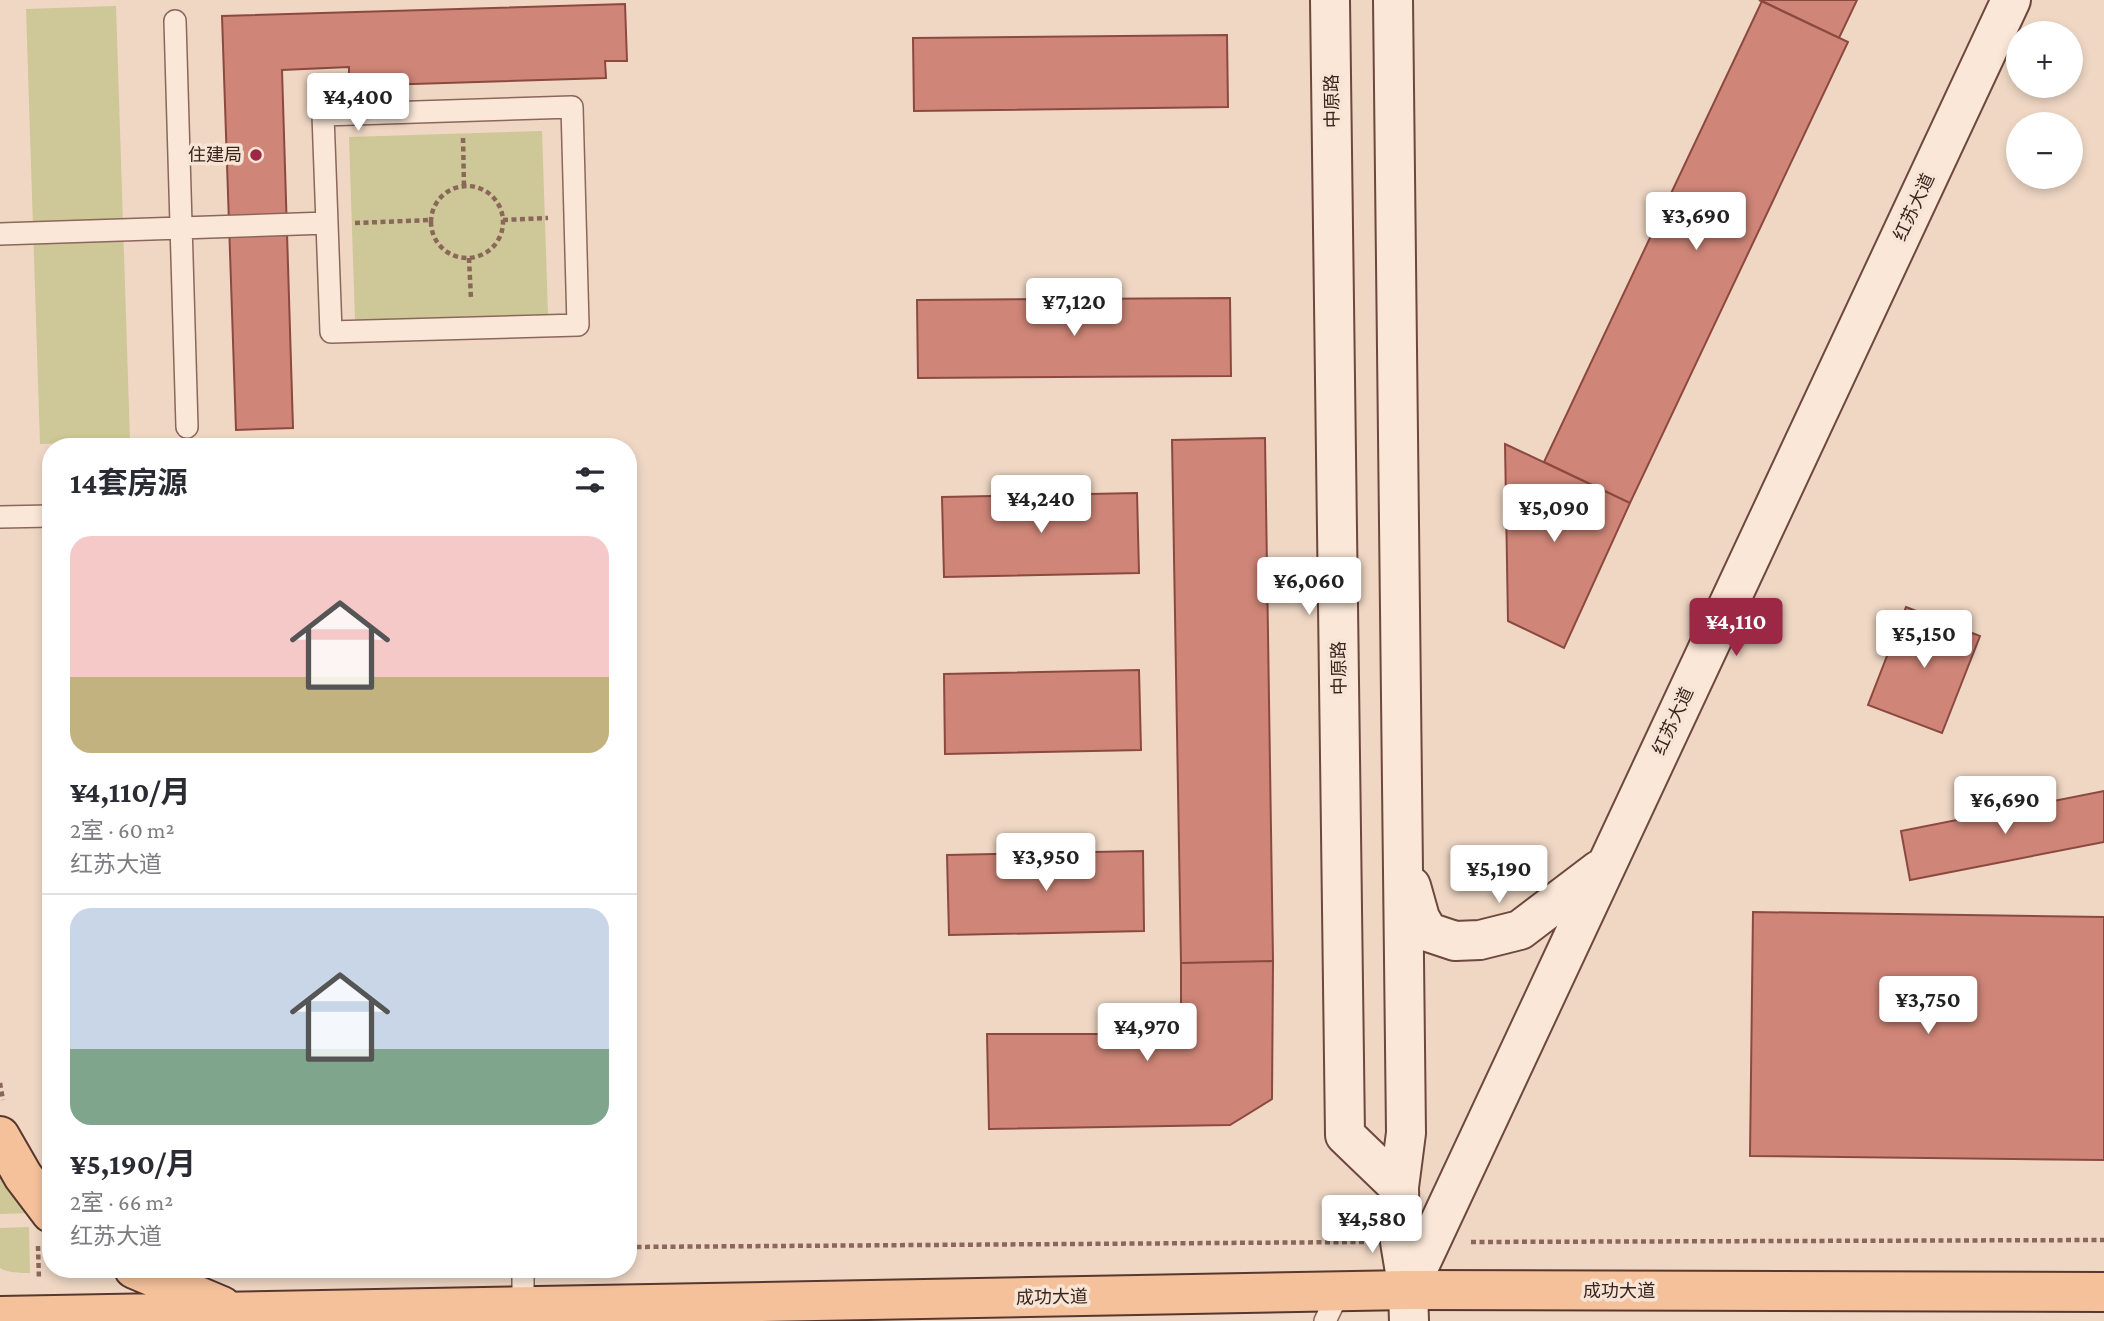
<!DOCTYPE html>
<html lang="zh">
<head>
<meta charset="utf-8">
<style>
  body { margin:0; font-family:"Crimson Pro","Noto Sans SC",serif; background:#f2f2f3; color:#2b2b33; height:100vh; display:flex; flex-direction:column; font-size:26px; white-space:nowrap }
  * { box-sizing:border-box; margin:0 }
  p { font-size:23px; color:#7c7c81 }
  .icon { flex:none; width:38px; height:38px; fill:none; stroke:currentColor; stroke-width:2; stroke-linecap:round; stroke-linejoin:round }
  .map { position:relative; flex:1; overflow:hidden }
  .panel { position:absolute; left:42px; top:438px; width:595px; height:840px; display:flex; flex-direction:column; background:#fff; border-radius:28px; box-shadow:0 4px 10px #0003 }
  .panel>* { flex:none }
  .buttons { position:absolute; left:2006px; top:21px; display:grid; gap:14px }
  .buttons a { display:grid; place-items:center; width:77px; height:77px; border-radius:50%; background:#fff; box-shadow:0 4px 10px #0003; font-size:35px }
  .price { position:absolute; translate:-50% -60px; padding:0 16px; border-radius:7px; background:#fff; color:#222; font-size:23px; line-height:46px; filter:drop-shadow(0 2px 4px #0008) }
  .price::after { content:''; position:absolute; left:50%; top:42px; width:21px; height:16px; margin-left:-10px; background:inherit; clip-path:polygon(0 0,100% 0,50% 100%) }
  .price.selected { background:#9c2846; color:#fff }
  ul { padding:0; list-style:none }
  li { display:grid; align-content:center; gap:14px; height:371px; padding:0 28px }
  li+li { border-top:2px solid #e1e1e2 }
  li span { display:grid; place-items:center; height:217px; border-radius:21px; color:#555 }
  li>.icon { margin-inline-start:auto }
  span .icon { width:126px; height:126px; fill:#fffc; stroke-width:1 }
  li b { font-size:30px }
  h2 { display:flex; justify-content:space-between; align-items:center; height:84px; padding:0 28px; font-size:30px }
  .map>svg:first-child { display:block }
  .green { fill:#cec797 }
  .building { fill:#cf8678; stroke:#8b493f; stroke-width:2 }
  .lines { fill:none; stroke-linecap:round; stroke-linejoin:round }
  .service-casing { stroke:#8b675a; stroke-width:24 }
  .secondary-casing { stroke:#6c483d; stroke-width:42 }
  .primary-casing { stroke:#58372e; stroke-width:42 }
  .path { stroke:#8b675a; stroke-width:4.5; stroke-dasharray:5 3.5; stroke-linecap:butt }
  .service { stroke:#fae7d7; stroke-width:21 }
  .secondary { stroke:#fae7d7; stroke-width:38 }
  .primary { stroke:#f4c19b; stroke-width:38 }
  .poi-dot { fill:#9c2846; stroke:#f7e4d4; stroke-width:2.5 }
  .labels { text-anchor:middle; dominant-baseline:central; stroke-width:7; stroke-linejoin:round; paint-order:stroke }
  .street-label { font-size:18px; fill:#3a241e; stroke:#f7e4d4 }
  .poi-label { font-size:18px; fill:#3a241e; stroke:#f7e4d4; text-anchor:end }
</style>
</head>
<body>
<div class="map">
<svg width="2104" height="1321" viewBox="0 0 2104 1321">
  <rect width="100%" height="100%" fill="#efd7c4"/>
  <path class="green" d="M116,6L130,441L40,444L26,9Z
    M542,131L548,314L355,320L349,137Z
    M0,1152L30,1213L0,1214Z
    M29,1227L30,1273C19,1273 9,1273 0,1268V1228Z"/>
  <path class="building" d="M1759,0H1857L1839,38Z
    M1762,1L1848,42L1630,503L1544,462Z
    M625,4L627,61H605L606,78L349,86V67L282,70L293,428L236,430L222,16Z
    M1227,35L1228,107L914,111L913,38Z
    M1230,298L1231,376L918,378L917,300Z
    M1265,438L1273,961L1181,963L1172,440Z
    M1505,444L1630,503L1564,648L1508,621Z
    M1137,493L1139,573L944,577L942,497Z
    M1906,607L1980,636L1942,733L1868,705Z
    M1139,670L1141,750L945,754L944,674Z
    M2104,791V842L1910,880L1901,831Z
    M1143,851L1144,931L949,935L947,855Z
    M1753,912L2104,917V1160L1750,1156Z
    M1273,961L1272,1099L1230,1125L989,1129L987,1034H1181V963Z"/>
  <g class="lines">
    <defs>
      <path id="service" d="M175,21L187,427
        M572,107L578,325L331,332L323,115Z
        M0,234L327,223
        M0,517L51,516
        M523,1269V1306
        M1325,1321L1339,1292"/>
      <path id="secondary" d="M1330,0L1345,1135L1399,1187
        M1393,0L1406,1133L1399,1187L1400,1242L1408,1290L1409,1321
        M1411,886L1420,918L1428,932L1455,941L1480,940L1520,930L1599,870
        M1408,1290L2011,0"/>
      <path id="primary" d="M0,1136L23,1176L51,1213
        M134,1269L222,1306
        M0,1316L1408,1290L2104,1292"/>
    </defs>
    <use href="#service" class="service-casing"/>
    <use href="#secondary" class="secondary-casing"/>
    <use href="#primary" class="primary-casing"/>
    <path class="path" d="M463,138L464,186
      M431 222a36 36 0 1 1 72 0a36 36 0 1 1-72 0Z
      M503,220L548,218
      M355,223L431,220
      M469,258L471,299
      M0,1083L3,1100
      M1471,1242L2104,1240
      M38,1246L39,1280
      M628,1247L1365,1242"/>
    <use href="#service" class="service"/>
    <use href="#secondary" class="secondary"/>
    <use href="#primary" class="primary"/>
  </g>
  <circle class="poi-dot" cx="256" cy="155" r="7"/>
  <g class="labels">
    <g class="street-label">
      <text transform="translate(1332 101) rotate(-91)">中原路</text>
      <text transform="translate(1914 207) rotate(-65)">红苏大道</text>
      <text transform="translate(1339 668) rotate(-91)">中原路</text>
      <text transform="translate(1673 721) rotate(-65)">红苏大道</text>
      <text x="1619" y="1291">成功大道</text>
      <text transform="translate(1052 1297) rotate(-1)">成功大道</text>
    </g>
    <g class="poi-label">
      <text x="242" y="155">住建局</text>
    </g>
  </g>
</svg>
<div class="buttons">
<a>+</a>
<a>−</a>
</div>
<b class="price" style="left:358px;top:133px">¥4,400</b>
<b class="price" style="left:1696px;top:252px">¥3,690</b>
<b class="price" style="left:1074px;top:338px">¥7,120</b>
<b class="price" style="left:1041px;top:535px">¥4,240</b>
<b class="price" style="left:1554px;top:544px">¥5,090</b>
<b class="price" style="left:1309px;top:617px">¥6,060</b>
<b class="price selected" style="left:1736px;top:658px">¥4,110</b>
<b class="price" style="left:1924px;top:670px">¥5,150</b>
<b class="price" style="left:2005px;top:836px">¥6,690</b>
<b class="price" style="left:1046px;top:893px">¥3,950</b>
<b class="price" style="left:1499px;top:905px">¥5,190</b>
<b class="price" style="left:1928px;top:1036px">¥3,750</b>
<b class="price" style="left:1147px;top:1063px">¥4,970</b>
<b class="price" style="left:1372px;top:1255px">¥4,580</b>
<section class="panel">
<h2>14套房源<svg class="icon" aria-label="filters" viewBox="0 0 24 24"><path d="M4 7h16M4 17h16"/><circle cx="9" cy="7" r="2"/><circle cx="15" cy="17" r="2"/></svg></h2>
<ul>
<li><span style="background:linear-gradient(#f6c9c9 65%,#c2b280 0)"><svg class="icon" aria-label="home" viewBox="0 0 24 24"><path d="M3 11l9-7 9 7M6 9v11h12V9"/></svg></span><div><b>¥4,110/月</b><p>2室 · 60 m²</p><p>红苏大道</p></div></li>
<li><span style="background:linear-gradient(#c9d6e8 65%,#7fa58c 0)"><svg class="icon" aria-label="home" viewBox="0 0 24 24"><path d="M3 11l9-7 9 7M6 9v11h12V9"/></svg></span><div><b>¥5,190/月</b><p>2室 · 66 m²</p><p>红苏大道</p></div></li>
</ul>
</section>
</div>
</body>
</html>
